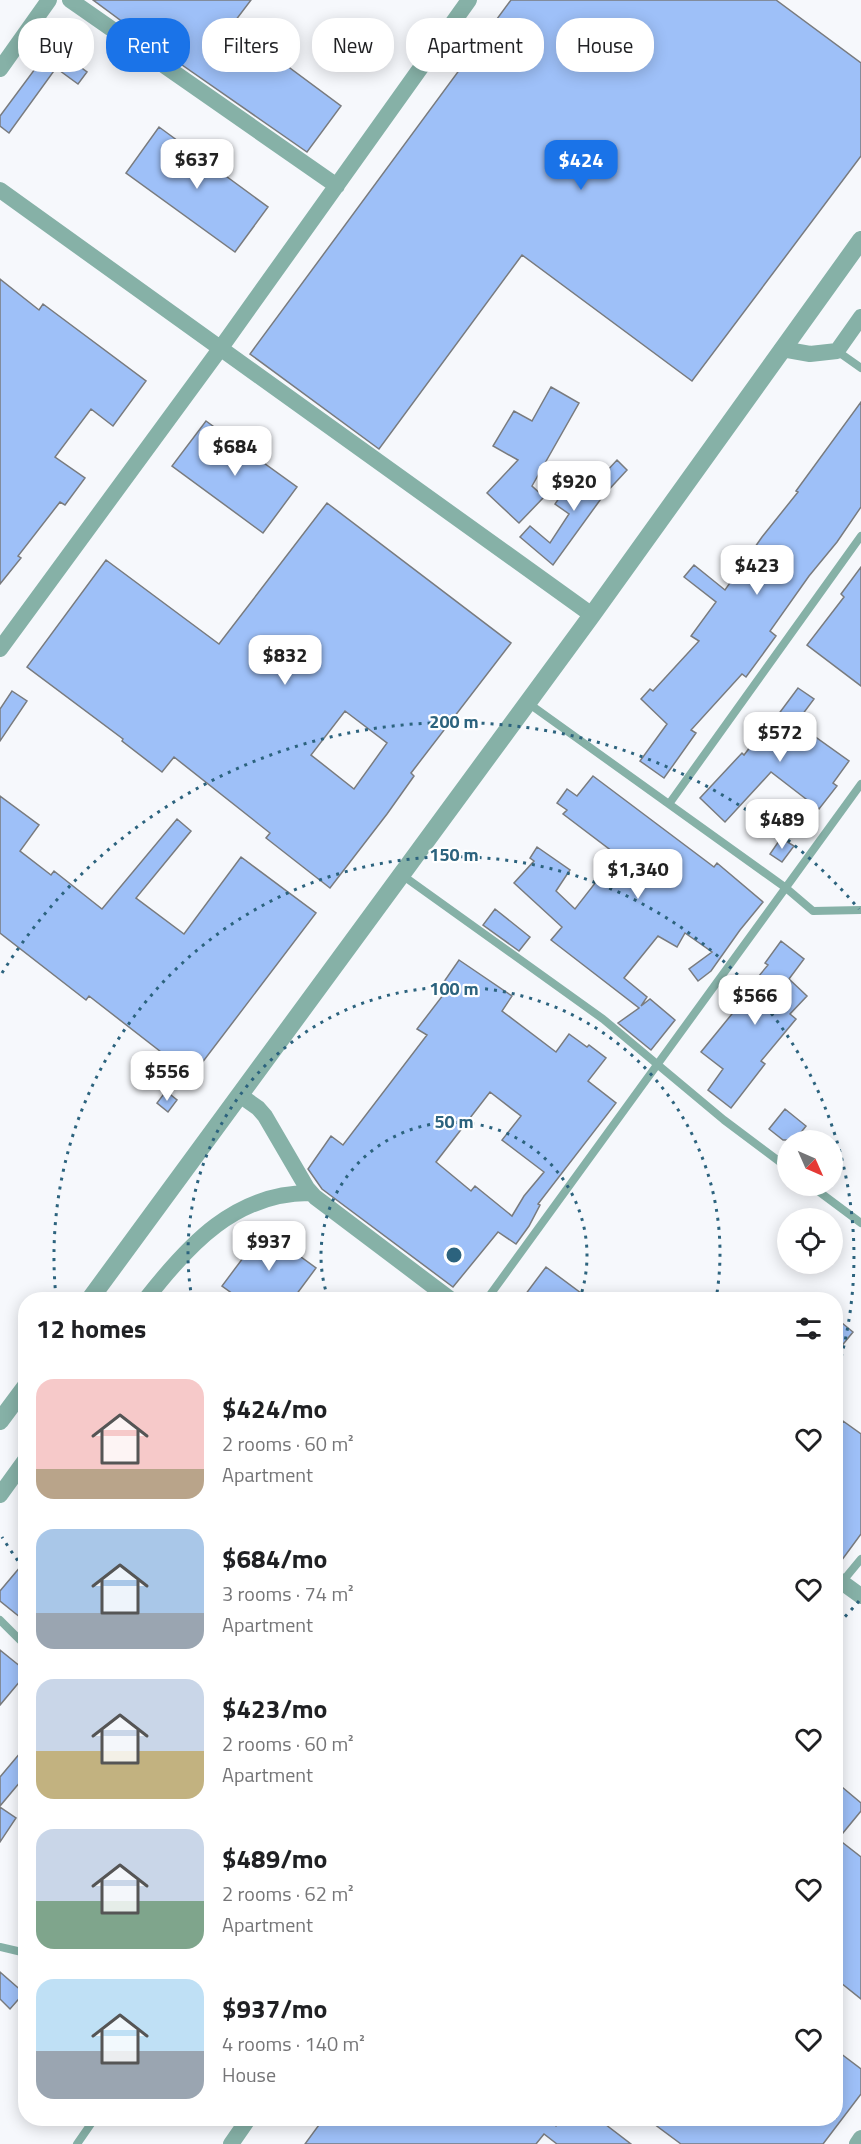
<!DOCTYPE html>
<html lang="en">
<head>
<meta charset="utf-8">
<style>
  body { margin:0; font-family:"Titillium Web",sans-serif; background:#f6f6f6; color:#202124; height:100vh; display:flex; flex-direction:column; font-size:22px; white-space:nowrap }
  * { box-sizing:border-box; margin:0 }
  p { font-size:20px; color:#757577 }
  .icon { flex:none; width:33px; height:33px; fill:none; stroke:currentColor; stroke-width:2; stroke-linecap:round; stroke-linejoin:round }
  .map { position:relative; flex:1; overflow:hidden }
  .side { position:absolute; left:18px; top:1292px; width:825px; height:834px; display:flex; flex-direction:column; background:#fff; border-radius:24px; box-shadow:0 3px 15px #0003 }
  .side>* { flex:none }
  .guide { position:absolute; left:18px; top:18px; width:825px; height:54px; display:flex; gap:12px }
  .needle { width:39px; rotate:135deg }
  .tools { position:absolute; left:777px; top:1130px; display:grid; gap:12px }
  .tools a { display:grid; place-items:center; width:66px; height:66px; border-radius:50%; background:#fff; box-shadow:0 3px 15px #0003; font-size:30px }
  .price { position:absolute; translate:-50% -51px; padding:0 14px; border-radius:12px; background:#fff; color:#222; font-size:20px; line-height:39px; filter:drop-shadow(0 2px 3px #0008) }
  .price::after { content:''; position:absolute; left:50%; top:36px; width:18px; height:14px; margin-left:-9px; background:inherit; clip-path:polygon(0 0,100% 0,50% 100%) }
  .price.current { background:#1a73e8; color:#fff }
  ul { padding:0; list-style:none }
  li { display:flex; align-items:center; gap:18px; height:150px; padding:0 18px }
  li span { display:grid; place-items:center; flex:none; width:168px; height:120px; border-radius:18px; color:#555 }
  li>.icon { margin-inline-start:auto }
  span .icon { width:72px; height:72px; fill:#fffc; stroke-width:1 }
  li b { font-size:26px }
  h2 { display:flex; justify-content:space-between; align-items:center; height:72px; padding:0 18px; font-size:26px }
  .tag { padding:0 21px; border-radius:24px; background:#fff; box-shadow:0 3px 15px #0003; font-size:21px; line-height:54px }
  .tag.current { background:#1a73e8; color:#fff }
  .map>svg:first-child { display:block }
  .building { fill:#9ec0f8; stroke:#797b7e; stroke-width:1.5; fill-rule:evenodd }
  .lines { fill:none; stroke-linecap:round; stroke-linejoin:round }
  .service { stroke:#86b1a7; stroke-width:8 }
  .minor { stroke:#86b1a7; stroke-width:16 }
  .tertiary { stroke:#86b1a7; stroke-width:18 }
  .ring { fill:none; stroke:#2c637e; stroke-width:3; stroke-dasharray:3 6 }
  .centre { fill:#2c637e; stroke:#fff; stroke-width:3 }
  .ring-label { font-size:18px; text-anchor:middle; font-weight:bold; fill:#2c637e; stroke:#fff; stroke-width:4.5; stroke-linejoin:round; paint-order:stroke }
</style>
</head>
<body>
<div class="map">
<svg width="861" height="2144" viewBox="0 0 861 2144">
  <rect width="100%" height="100%" fill="#f6f8fc"/>
  <path class="building" d="M93,0H251L232,25L341,106L307,152L162,51Z
    M511,0H776L861,63V156L692,381L522,255L379,449L250,354Z
    M52,46L87,72L78,84L56,68L9,133L0,126V116Z
    M159,127L268,207L235,252L126,173Z
    M0,279L39,310L43,304L146,381L113,426L91,409L55,457L85,478L65,505L60,502L18,556L21,558L0,584Z
    M551,387L579,403L532,486L544,497L519,523L487,493L518,460L493,446L514,411L532,421Z
    M861,402V507L837,542L809,576L770,631L776,636L746,677L742,674L691,730L696,733L664,778L640,761L667,724L641,699L650,689L653,691L699,641L691,636L716,602L684,577L694,565L725,590L762,537L798,492L796,491Z
    M206,421L297,487L263,533L172,466Z
    M617,460L627,470L603,496L553,565L520,537L530,526L550,543L569,514L555,504L574,476L592,487Z
    M327,503L511,643L411,773L414,776L387,814L330,888L266,838L270,833L174,757L162,772L122,741L123,739L27,667L106,560L219,644ZM345,711L387,743L354,789L311,755Z
    M861,567V686L807,645L844,597L841,594Z
    M798,688L814,699L796,723L849,761L833,783L837,786L819,809L771,772L725,822L700,798L742,753L744,755L764,729L766,731Z
    M12,691L27,701L0,741V709Z
    M593,776L714,867L717,863L763,902L740,930L711,971L698,981L689,969L712,952L685,933L677,947L658,936L624,978L647,997L641,1006L650,999L675,1020L651,1050L618,1023L639,1008L551,940L562,927L514,883L534,861L530,858L537,847L570,870L556,891L575,909L617,855L563,814L567,810L557,803L567,789L577,796Z
    M0,796L39,825L20,851L51,875L54,871L102,909L177,819L191,831L136,898L184,934L241,857L316,913L192,1076L89,996L86,1000L0,933Z
    M781,838L794,846L782,862L770,854Z
    M495,909L530,937L519,951L483,925Z
    M781,941L804,959L789,979L807,996L790,1014L796,1019L761,1061L765,1064L731,1108L708,1090L723,1069L701,1052L736,1009L733,1007L768,965L765,963Z
    M459,960L512,996L502,1011L556,1052L569,1034L587,1047L589,1045L606,1058L588,1081L616,1103L538,1204L540,1205L529,1226L516,1244L498,1232L453,1287L322,1189L308,1169L331,1136L343,1145L427,1035L417,1029L447,990L441,986ZM490,1092L521,1116L502,1140L544,1172L524,1196L512,1216L475,1186L471,1191L436,1162Z
    M166,1091L177,1100L168,1112L157,1103Z
    M785,1109L806,1126L795,1140H783L769,1129Z
    M264,1230L316,1268L293,1299H240L222,1286Z
    M546,1267L589,1299H522Z
    M836,1318L853,1332L836,1353Z
    M843,1421L861,1434V1534L836,1568V1432Z
    M26,1560V1622L0,1601V1591Z
    M0,1650L26,1671V1674L0,1705Z
    M26,1746V1775L0,1806V1777Z
    M836,1782L861,1803V1811L838,1839L861,1857V1999L836,1979Z
    M0,1807L16,1818L0,1842Z
    M0,1972L24,1993L10,2009L0,1999Z
    M836,2050L861,2069V2094L823,2144H681L646,2118H836Z
    M324,2118H546L556,2126L562,2118H597L631,2144H557L544,2134L536,2144H305Z"/>
  <g class="lines">
    <path class="service" d="M837,351L861,368
      M528,703L786,888L813,911L861,910
      M669,804L861,536
      M402,875L603,1019L724,1120L788,1168
      M810,1185L861,1223
      M487,1299L861,784
      M842,1582L861,1559
      M0,1620L26,1646
      M0,1947L26,1953
      M77,2144L95,2118"/>
    <path class="minor" d="M70,0L337,186
      M0,69L49,0
      M0,190L592,615
      M782,349L810,354L837,351L861,317
      M0,649L220,349L469,0
      M241,1096L258,1108L265,1116L307,1188L315,1197L450,1299
      M146,1299C188,1245 236,1192 311,1193
      M0,1495L26,1459
      M836,1578L861,1596
      M231,2144L249,2118
      M857,2144L861,2138"/>
    <path class="tertiary" d="M90,1299L592,615L861,240
      M0,1421L26,1386"/>
  </g>
  <g class="ring">
    <path d="M328 1298A133 133 0 1 1 580 1298"/>
    <path d="M192 1299A266 266 0 1 1 716 1299"/>
    <path d="M56 1297A400 400 0 1 1 837 1372"/>
    <path d="M859 1601A533 533 0 0 1 837 1625M23 1568A533 533 0 0 1 2 1537M2 973A533 533 0 0 1 859 909"/>
  </g>
  <circle cx="454" cy="1255" r="9" class="centre"/>
  <g class="ring-label">
    <text x="454" y="728">200 m</text>
    <text x="454" y="861">150 m</text>
    <text x="454" y="995">100 m</text>
    <text x="454" y="1128">50 m</text>
  </g>
</svg>
<div class="tools">
<a><svg class="needle" viewBox="-14 -14 28 28"><path d="M0-13l5 13h-10z" fill="#e53935"/><path d="M0 13l5-13h-10z" fill="#757577"/></svg></a>
<a><svg class="icon" aria-label="locate" viewBox="0 0 24 24"><circle cx="12" cy="12" r="6"/><path d="M12 2v4M12 18v4M2 12h4M18 12h4"/></svg></a>
</div>
<b class="price" style="left:197px;top:190px">$637</b>
<b class="price current" style="left:581px;top:191px">$424</b>
<b class="price" style="left:235px;top:477px">$684</b>
<b class="price" style="left:574px;top:512px">$920</b>
<b class="price" style="left:757px;top:596px">$423</b>
<b class="price" style="left:285px;top:686px">$832</b>
<b class="price" style="left:780px;top:763px">$572</b>
<b class="price" style="left:782px;top:850px">$489</b>
<b class="price" style="left:638px;top:900px">$1,340</b>
<b class="price" style="left:755px;top:1026px">$566</b>
<b class="price" style="left:167px;top:1102px">$556</b>
<b class="price" style="left:269px;top:1272px">$937</b>
<div class="guide">
<a class="tag">Buy</a>
<a class="tag current">Rent</a>
<a class="tag">Filters</a>
<a class="tag">New</a>
<a class="tag">Apartment</a>
<a class="tag">House</a>
</div>
<section class="side">
<h2>12 homes<svg class="icon" aria-label="filters" viewBox="0 0 24 24"><path d="M4 7h16M4 17h16"/><circle cx="9" cy="7" r="2"/><circle cx="15" cy="17" r="2"/></svg></h2>
<ul>
<li><span style="background:linear-gradient(#f6c9c9 75%,#b9a48a 0)"><svg class="icon" aria-label="home" viewBox="0 0 24 24"><path d="M3 11l9-7 9 7M6 9v11h12V9"/></svg></span><div><b>$424/mo</b><p>2 rooms · 60 m²</p><p>Apartment</p></div><svg class="icon" aria-label="heart" viewBox="0 0 24 24"><path d="M12 20l-8-8c-3-5 5-10 8-4 3-6 11-1 8 4z"/></svg></li>
<li><span style="background:linear-gradient(#a9c7e8 70%,#9aa5b1 0)"><svg class="icon" aria-label="home" viewBox="0 0 24 24"><path d="M3 11l9-7 9 7M6 9v11h12V9"/></svg></span><div><b>$684/mo</b><p>3 rooms · 74 m²</p><p>Apartment</p></div><svg class="icon" aria-label="heart" viewBox="0 0 24 24"><path d="M12 20l-8-8c-3-5 5-10 8-4 3-6 11-1 8 4z"/></svg></li>
<li><span style="background:linear-gradient(#c9d6e8 60%,#c2b280 0)"><svg class="icon" aria-label="home" viewBox="0 0 24 24"><path d="M3 11l9-7 9 7M6 9v11h12V9"/></svg></span><div><b>$423/mo</b><p>2 rooms · 60 m²</p><p>Apartment</p></div><svg class="icon" aria-label="heart" viewBox="0 0 24 24"><path d="M12 20l-8-8c-3-5 5-10 8-4 3-6 11-1 8 4z"/></svg></li>
<li><span style="background:linear-gradient(#c9d6e8 60%,#7fa58c 0)"><svg class="icon" aria-label="home" viewBox="0 0 24 24"><path d="M3 11l9-7 9 7M6 9v11h12V9"/></svg></span><div><b>$489/mo</b><p>2 rooms · 62 m²</p><p>Apartment</p></div><svg class="icon" aria-label="heart" viewBox="0 0 24 24"><path d="M12 20l-8-8c-3-5 5-10 8-4 3-6 11-1 8 4z"/></svg></li>
<li><span style="background:linear-gradient(#bfe0f5 60%,#9aa5b1 0)"><svg class="icon" aria-label="home" viewBox="0 0 24 24"><path d="M3 11l9-7 9 7M6 9v11h12V9"/></svg></span><div><b>$937/mo</b><p>4 rooms · 140 m²</p><p>House</p></div><svg class="icon" aria-label="heart" viewBox="0 0 24 24"><path d="M12 20l-8-8c-3-5 5-10 8-4 3-6 11-1 8 4z"/></svg></li>
</ul>
</section>
</div>
</body>
</html>
